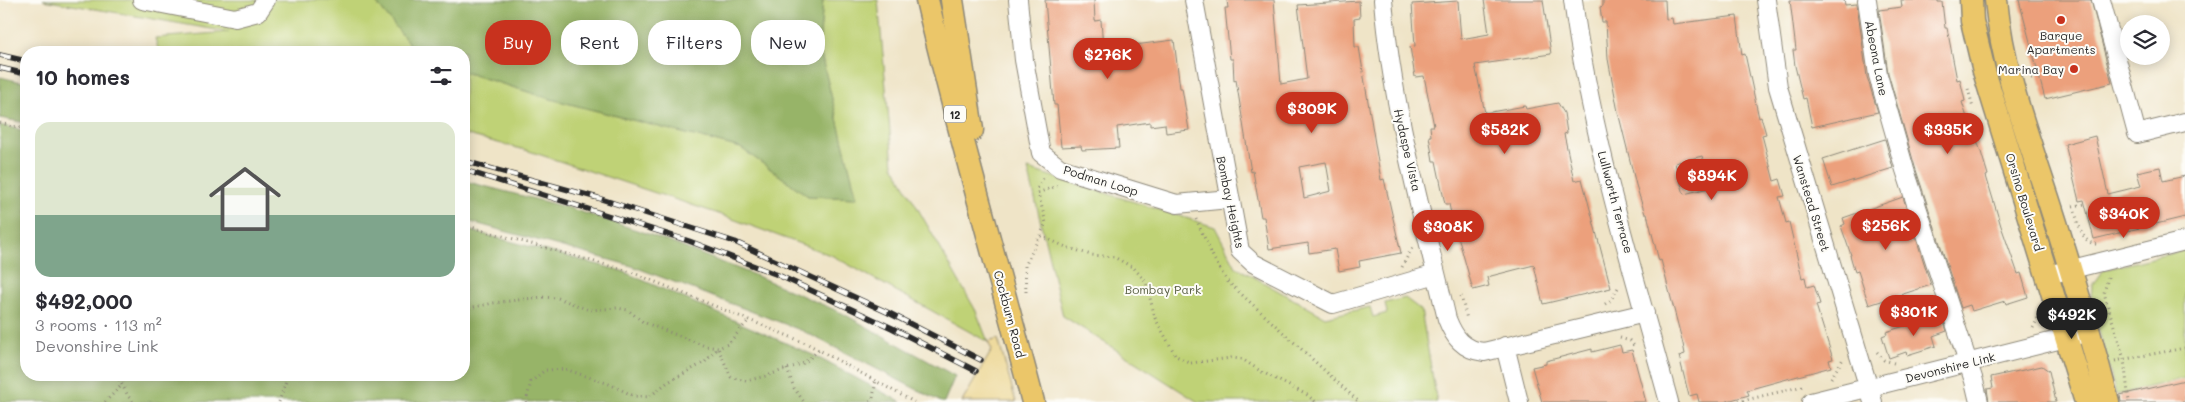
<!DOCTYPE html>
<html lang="en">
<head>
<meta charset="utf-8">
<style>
  body { margin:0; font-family:Mali,sans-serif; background:#f2f2f3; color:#2b2b33; height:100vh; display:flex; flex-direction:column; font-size:19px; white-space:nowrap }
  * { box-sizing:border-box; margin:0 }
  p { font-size:16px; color:#7c7c81 }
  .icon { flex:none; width:28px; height:28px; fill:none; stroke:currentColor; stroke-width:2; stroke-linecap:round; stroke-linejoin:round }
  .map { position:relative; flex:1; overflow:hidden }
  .side { position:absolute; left:20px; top:46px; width:450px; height:335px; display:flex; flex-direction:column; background:#fff; border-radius:20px; box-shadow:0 2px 12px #0003 }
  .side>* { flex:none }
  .hud { position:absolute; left:485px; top:20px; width:475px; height:45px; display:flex; gap:10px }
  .tools { position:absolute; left:2120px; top:15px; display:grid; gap:10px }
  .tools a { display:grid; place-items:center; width:50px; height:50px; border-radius:50%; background:#fff; box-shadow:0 2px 12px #0003; font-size:25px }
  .price { position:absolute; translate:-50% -42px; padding:0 11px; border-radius:18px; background:#c8321e; color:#fff; font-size:16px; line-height:32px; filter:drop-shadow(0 1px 2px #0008) }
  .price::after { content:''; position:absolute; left:50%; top:30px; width:15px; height:11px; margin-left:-8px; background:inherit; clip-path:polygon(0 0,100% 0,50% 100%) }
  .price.selected { background:#222; color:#fff }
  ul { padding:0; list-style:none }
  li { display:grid; align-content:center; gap:10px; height:265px; padding:0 15px }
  li span { display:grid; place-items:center; height:155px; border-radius:15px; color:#555 }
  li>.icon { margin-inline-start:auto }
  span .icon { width:90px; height:90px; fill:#fffc; stroke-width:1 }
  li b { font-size:21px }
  h2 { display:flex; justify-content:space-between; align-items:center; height:60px; padding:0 15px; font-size:21px }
  .tag { padding:0 18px; border-radius:20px; background:#fff; box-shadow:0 2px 12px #0003; font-size:18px; line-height:45px }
  .tag.selected { background:#c8321e; color:#fff }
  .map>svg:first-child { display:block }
  .green { fill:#bfd276; stroke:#757e50 }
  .forest { fill:#97b467; stroke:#617049 }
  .sand { fill:#eeda9e; stroke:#8c8264 }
  .building { fill:#eca07c; fill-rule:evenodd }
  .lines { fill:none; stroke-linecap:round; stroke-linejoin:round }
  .minor-casing { stroke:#8d8879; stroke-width:20 }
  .major-casing { stroke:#8d8879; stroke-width:25 }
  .path { stroke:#8d8879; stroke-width:3; stroke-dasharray:1 4; stroke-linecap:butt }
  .minor { stroke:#fff; stroke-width:18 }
  .major { stroke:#ebc669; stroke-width:22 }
  .rail-casing { stroke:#2b2b2b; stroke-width:5.5 }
  .rail { stroke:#fdfcf7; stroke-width:4; stroke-dasharray:11; stroke-linecap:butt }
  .poi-dot { fill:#c8321e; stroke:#fdfcf7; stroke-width:2 }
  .labels { text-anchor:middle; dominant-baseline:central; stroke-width:4; stroke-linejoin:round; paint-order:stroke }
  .shield { fill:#fdfcf7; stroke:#6a6a68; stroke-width:1 }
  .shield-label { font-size:11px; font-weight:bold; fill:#2b2b2b }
  .poi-label { font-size:12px; fill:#2b2b2b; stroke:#fdfcf7 }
  .street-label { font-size:12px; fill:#2b2b2b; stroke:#fdfcf7 }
  .park-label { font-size:12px; fill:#575d42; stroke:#fdfcf7 }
</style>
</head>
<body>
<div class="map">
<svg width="2185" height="402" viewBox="0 0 2185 402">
  <rect width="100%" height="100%" fill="#fdfcf7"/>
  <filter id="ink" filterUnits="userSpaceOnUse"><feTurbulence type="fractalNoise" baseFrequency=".02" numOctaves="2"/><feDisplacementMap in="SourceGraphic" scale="10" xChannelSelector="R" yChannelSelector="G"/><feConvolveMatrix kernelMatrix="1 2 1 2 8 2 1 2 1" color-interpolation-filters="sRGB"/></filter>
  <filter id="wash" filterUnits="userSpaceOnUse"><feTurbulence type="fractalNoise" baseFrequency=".0096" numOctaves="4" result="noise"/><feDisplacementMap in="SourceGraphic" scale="20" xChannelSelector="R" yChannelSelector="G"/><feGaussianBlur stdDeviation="1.12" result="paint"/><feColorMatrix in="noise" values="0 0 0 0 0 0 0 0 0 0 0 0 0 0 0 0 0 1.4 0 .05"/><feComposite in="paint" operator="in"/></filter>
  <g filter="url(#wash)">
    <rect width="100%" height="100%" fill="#efe4c7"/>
    <path class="green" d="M43,0H374L416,52H159L155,38L229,32Z
      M823,0H878L893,165L976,311L988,342L833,256L719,214L529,151L464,134V72L551,99L741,148L808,196L857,198L819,47Z
      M1028,169L1215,227L1236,267L1325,317L1370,307L1373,317L1387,313L1385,303L1405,298L1421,310L1437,402H1198L1063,316Z
      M2185,250V378L2116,395L2091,301L2092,285L2103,270Z"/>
    <path class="forest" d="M374,0H823L819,47L857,198L808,196L741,148L551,99L464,72V52H416Z
      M0,77L26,83V123L0,118Z
      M0,125L26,131V375H464V229L622,271L813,355L901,402H0Z
      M464,181L566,207L646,233L757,276L842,313L955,376L944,402H941L803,331L632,266L464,220Z"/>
    <path class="sand" d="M998,339L1016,402H962L992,350L988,342Z"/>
    <g id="blocks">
      <path class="building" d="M1045,0H1094L1095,21L1101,20L1103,49L1174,40L1180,88H1182L1189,130L1166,133L1165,124L1150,126V122L1117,127L1119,148L1082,150L1081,146L1061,147L1057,105H1054Z
        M1227,0H1274L1281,84L1307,79L1298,5L1359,1L1360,18L1354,19L1355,47H1359L1381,180L1384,179L1401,253L1359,261L1360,267L1339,271L1335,249L1309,253L1308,243L1269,249L1264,217H1261L1253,171L1251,172L1236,80L1234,81L1233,59H1230L1225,8H1228ZM1326,162L1331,191L1304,198L1299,167Z
        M1484,0H1543L1551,54L1475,65L1485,113L1525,106L1526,109L1558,103L1564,113L1567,133L1564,134L1574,181L1582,179L1611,288L1543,304L1534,265L1487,277L1489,286L1473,290L1457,233H1455L1449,204H1445L1436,161H1433L1429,136H1431L1430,126H1434L1424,76L1415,77L1410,47L1415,46L1412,4L1458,1L1461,39L1489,34Z
        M1603,0H1665L1666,19L1672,18L1673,24L1737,16L1742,55L1745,54L1759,118L1761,117L1766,134L1762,135L1774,181L1780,179L1785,196L1779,197L1786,223L1789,222L1802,278L1805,277L1807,287L1814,285L1820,304L1816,305L1833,359L1829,360L1831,367L1747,390L1749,395L1724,402H1699L1697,394L1689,396L1679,356L1685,354L1683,344L1661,260L1659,261L1647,214H1645L1636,185L1618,112L1608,59L1606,22H1602L1600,7L1603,6ZM1702,156L1704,161L1706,160L1713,187L1684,194L1675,163Z
        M1790,0H1844L1845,5L1857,4L1867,77L1878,112L1812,127L1806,98L1803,99L1795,66L1793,50H1796Z
        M1901,0H1938V2H1942L1945,28H1947L1957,80L1960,79L1965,101L1962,102L1971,130L1973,129L1981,152L1988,175L1986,176L2001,226L2018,274L2021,273L2028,297L2006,304L2005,301L1972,311L1970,305L1961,308L1915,167L1888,73L1879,10L1902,7Z
        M2019,0H2091L2112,83L2045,99Z
        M2095,136L2108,194L2141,186L2137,172L2160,167L2163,181L2185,176V217L2094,239L2084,200L2079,201L2065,144Z
        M1885,139L1893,168L1832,187L1823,159Z
        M1903,197L1931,285L1869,305L1858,271L1855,272L1850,255H1851L1841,226L1845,224L1843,218Z
        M1941,314L1947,331L1933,336L1936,346L1907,355L1906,352L1889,358L1882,336L1887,334L1886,332Z
        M1620,345L1622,352L1632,350L1646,402H1542L1532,367L1546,364V361L1592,349V352Z
        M2042,366L2049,371L2056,402H1989L1987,389L1993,388L1991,377Z
        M2185,380V402H2121L2120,395Z"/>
    </g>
  </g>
  <g filter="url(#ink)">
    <use href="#blocks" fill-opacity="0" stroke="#8d8879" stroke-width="1"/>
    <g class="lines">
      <defs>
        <path id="minor" d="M142,0L235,18L258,12L266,0
          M1018,0L1024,60L1041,153L1060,168L1177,204L1229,199
          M1194,0L1240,251L1253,263L1333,304L1436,274
          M1383,0C1392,108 1422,213 1447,319C1454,337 1463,350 1484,352L1645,313
          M1573,0C1591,136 1633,270 1669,402
          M1766,0L1778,87L1873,402
          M1867,0L1878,75L1905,170L1974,381L1979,402
          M2101,0L2137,134L2185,122
          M2048,275L2185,241
          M1505,346L1519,402
          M1811,402L2090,332"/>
        <path id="major" d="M927,0C959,135 998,268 1033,402
          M952,0L972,130
          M1971,0L1972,21L1984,71L2086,402
          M1996,0C2002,67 2027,134 2048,198C2070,266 2090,333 2108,402"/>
      </defs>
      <use href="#minor" class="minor-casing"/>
      <use href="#major" class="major-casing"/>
      <path class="path" d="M2031,78L2040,77
        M1968,89L1973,107
        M0,123L26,129
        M1038,193L1059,185
        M2073,206L2085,204
        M2075,212C2079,224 2082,245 2098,244
        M1196,219L1214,259L1227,281L1359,402
        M464,225L631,272L808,344L914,402
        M1041,236L1066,247L1091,255L1114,257L1134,268L1146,282L1155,318L1176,356L1191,363L1231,358L1242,359L1262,372L1307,395L1316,402
        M1402,267L1412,248
        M2108,277L2104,293L2124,359L2129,402
        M1026,292L1025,266L1046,223L1037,189L1044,177
        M1461,296L1467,319
        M1605,304L1611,300L1619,286
        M464,309L494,303L542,297L558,298L589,310L617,308L628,310L643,322L705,346L718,348L728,344L749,320
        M2033,328L2039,316
        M1620,338L1630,341L1635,347
        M1877,352L1884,360L1894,363
        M2115,361L2185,348
        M787,369L794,388L804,402
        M117,375L128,396L133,402
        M1831,378L1843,359
        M105,402L122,385
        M279,402L288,375
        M526,402L531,382L545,370L565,369L609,384L634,396L649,397L668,382L705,362L718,348L731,377L746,381L766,376L804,363L819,350
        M870,402L873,398L876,380
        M1738,402L1803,386"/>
      <use href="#minor" class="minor"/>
      <use href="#major" class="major"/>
      <defs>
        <path id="rail" d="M0,55L26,61
          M0,68L26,74
          M464,161L598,198L735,242L889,313L981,360
          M464,170L689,241L778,275L892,328L976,371"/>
      </defs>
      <use href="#rail" class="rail-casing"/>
      <use href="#rail" class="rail"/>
    </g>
  </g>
  <g class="poi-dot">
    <circle cx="2061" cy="20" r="5"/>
    <circle cx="2074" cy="69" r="5"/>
  </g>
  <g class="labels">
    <rect class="shield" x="944" y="105.5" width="22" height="17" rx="4"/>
    <g class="shield-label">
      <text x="955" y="114">12</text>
    </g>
    <g class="poi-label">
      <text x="2061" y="35">Barque<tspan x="2061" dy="14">Apartments</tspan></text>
      <text x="2064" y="69" text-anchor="end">Marina Bay</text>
    </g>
    <g class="street-label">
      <text transform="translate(1877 58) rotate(79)">Abeona Lane</text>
      <text transform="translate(1408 150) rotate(77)">Hydaspe Vista</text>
      <text transform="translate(1101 180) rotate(17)">Podman Loop</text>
      <text transform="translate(1231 202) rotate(78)">Bombay Heights</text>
      <text transform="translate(1616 202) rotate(75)">Lullworth Terrace</text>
      <text transform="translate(2025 202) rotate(73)">Orsino Boulevard</text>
      <text transform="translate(1812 203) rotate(73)">Wanstead Street</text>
      <text transform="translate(1010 314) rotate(75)">Cockburn Road</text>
      <text transform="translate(1950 367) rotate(-14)">Devonshire Link</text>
    </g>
    <g class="park-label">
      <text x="1163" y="289">Bombay Park</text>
    </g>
  </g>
</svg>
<div class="tools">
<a><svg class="icon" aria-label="layers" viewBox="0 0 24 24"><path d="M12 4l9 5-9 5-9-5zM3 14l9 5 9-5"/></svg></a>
</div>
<b class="price" style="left:1108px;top:80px">$276K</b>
<b class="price" style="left:1312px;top:134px">$309K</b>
<b class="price" style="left:1505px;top:155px">$582K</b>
<b class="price" style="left:1948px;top:155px">$335K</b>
<b class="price" style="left:1712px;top:201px">$894K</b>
<b class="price" style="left:2124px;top:239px">$340K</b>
<b class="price" style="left:1886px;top:251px">$256K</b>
<b class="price" style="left:1448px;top:252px">$308K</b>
<b class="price" style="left:1914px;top:337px">$301K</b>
<b class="price selected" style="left:2072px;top:340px">$492K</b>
<div class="hud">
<a class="tag selected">Buy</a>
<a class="tag">Rent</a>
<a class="tag">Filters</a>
<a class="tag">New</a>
</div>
<section class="side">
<h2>10 homes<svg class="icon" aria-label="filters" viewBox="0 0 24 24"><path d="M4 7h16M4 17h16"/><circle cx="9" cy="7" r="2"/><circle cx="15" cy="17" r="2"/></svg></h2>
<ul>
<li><span style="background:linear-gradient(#dfe7d0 60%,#7fa58c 0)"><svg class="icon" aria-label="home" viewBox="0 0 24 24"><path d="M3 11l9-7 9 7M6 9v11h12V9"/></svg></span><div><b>$492,000</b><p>3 rooms · 113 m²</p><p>Devonshire Link</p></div></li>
</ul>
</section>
</div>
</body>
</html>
